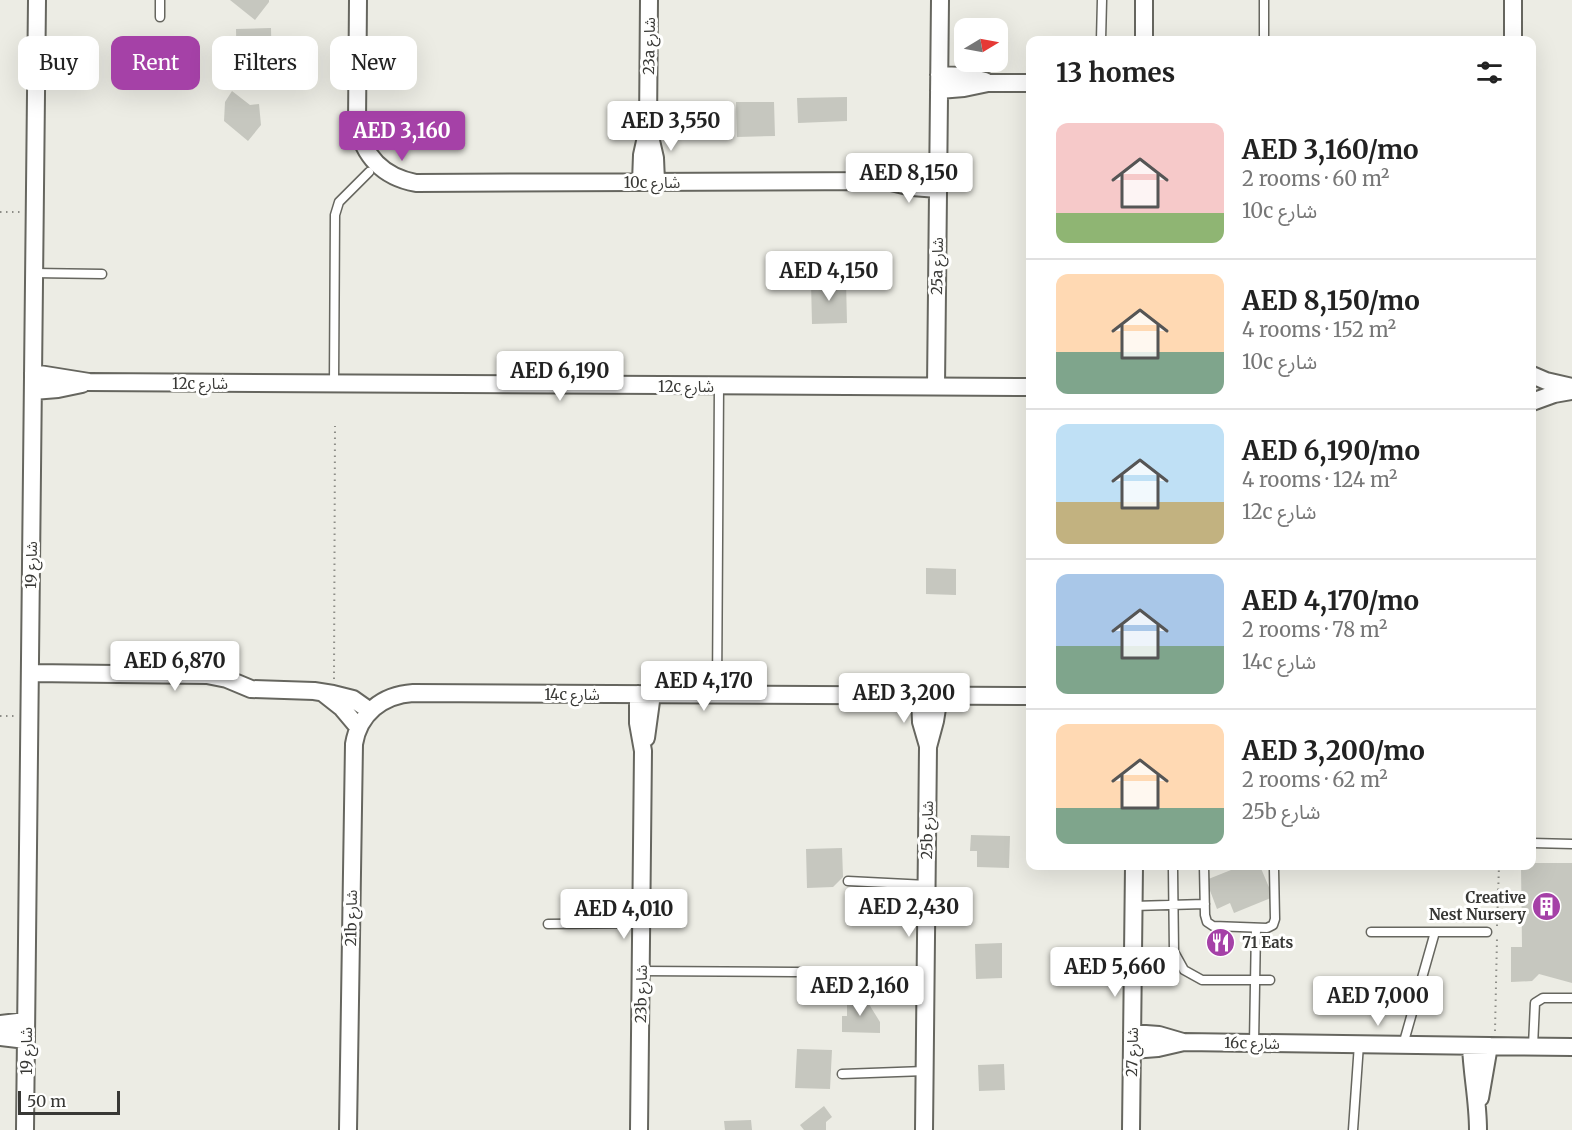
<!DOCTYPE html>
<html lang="en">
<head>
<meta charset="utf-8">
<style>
  body { margin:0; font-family:Merriweather,"Noto Sans Arabic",serif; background:#f6f6f6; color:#222; height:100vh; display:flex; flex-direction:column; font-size:22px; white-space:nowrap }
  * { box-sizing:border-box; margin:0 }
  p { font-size:20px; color:#767676 }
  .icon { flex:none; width:33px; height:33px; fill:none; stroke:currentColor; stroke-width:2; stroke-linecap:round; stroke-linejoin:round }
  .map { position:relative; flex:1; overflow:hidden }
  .panel { position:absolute; left:1026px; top:36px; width:510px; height:834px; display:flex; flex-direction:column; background:#fff; border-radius:12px; box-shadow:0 6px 24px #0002 }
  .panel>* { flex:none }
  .hud { position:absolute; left:18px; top:36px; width:570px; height:54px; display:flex; gap:12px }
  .needle { width:39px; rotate:80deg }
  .controls { position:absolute; left:954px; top:18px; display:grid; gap:12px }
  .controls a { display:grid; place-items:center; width:54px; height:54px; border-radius:12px; background:#fff; box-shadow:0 6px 24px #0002; font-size:30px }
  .scale { position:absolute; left:18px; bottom:15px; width:102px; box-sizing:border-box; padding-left:6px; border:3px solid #383835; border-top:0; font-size:16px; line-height:21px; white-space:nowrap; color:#383835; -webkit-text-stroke:4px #fffffe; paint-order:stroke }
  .price { position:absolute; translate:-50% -51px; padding:0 14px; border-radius:6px; background:#fff; color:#222; font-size:20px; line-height:39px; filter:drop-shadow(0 2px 3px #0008) }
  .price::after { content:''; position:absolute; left:50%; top:36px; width:18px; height:14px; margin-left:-9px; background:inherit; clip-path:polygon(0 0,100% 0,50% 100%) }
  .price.selected { background:#a541a7; color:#fff }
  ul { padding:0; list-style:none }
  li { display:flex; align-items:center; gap:18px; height:150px; padding:0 30px }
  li+li { border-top:2px solid #e0e0e0 }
  li span { display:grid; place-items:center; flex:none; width:168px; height:120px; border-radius:12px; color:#555 }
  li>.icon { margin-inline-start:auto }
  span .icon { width:72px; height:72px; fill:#fffc; stroke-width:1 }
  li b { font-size:26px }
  h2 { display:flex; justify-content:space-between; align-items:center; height:72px; padding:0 30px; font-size:26px }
  .chip { padding:0 21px; border-radius:12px; background:#fff; box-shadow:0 6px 24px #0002; font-size:21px; line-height:54px }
  .chip.selected { background:#a541a7; color:#fff }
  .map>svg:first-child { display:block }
  .building { fill:#c6c7bf }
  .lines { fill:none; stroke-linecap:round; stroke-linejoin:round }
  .lane-casing { stroke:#66665f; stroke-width:11 }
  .street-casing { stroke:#66665f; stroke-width:20 }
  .path { stroke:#8d8d87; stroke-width:2; stroke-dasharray:1.5 4.5; stroke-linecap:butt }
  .lane { stroke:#fff; stroke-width:8 }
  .street { stroke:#fff; stroke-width:16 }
  .labels { text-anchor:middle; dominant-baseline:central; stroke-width:6; stroke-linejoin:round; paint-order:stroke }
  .street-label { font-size:15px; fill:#383835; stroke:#fffffe }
  .poi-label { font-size:15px; font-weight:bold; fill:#383835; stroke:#fffffe; text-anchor:end }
</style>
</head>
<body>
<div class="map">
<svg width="1572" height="1130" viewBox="0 0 1572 1130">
  <rect width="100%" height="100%" fill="#ecece4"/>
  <path class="building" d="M230,0H269V2L255,20Z
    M271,28L272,76L237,77L236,29Z
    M232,91L250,105L259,104L261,125L248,141L224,121L225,102Z
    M847,97V121L798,123L797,98Z
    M736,102H774L775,136L737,137Z
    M846,281L847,323L812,324L811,282Z
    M926,568L956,569V595L926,594Z
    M971,835L1010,836L1009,868L977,867V851H970Z
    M842,848L843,877L833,887L807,888L806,849Z
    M1532,863H1572V983L1539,974L1532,981L1511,982V947H1522L1521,866H1532Z
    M1241,866H1260L1273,897L1234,913L1230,903L1217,909L1206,880Z
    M1002,943V978L976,979L975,944Z
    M847,994H857V1001H867L880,1022V1033L842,1032V1016H847Z
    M797,1049L832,1050L830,1089L795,1088Z
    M1004,1064L1005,1090L979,1091L978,1065Z
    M824,1106L832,1117L826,1122V1130H804L800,1125Z
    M751,1120L752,1130H725L724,1121Z"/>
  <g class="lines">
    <defs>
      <path id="lane" d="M160,17V0
        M1101,40L1102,0
        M1264,40V0
        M34,273L102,274
        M334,384L335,215L339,202L369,172
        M717,695L719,386
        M1532,843L1572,844
        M1204,866L1205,915L1207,922L1213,926L1267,928L1273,925L1275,919L1274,869
        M1173,870L1174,952L1184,970L1202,980H1270
        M848,881L927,885
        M1133,906L1205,904
        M548,924L641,923
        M1371,932H1487
        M641,971L925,973
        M1254,1043L1256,928
        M1403,1045L1435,932
        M1533,1046L1535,1003L1543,998H1572
        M842,1074L925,1071
        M1353,1130L1359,1044"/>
      <path id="street" d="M358,0L357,123C363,156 383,177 416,183L887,181L912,187L938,189
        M1144,40V0
        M1513,40V0
        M939,75L964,76L985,81
        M939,90L964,88L988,83H1030
        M649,132L655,158L656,182
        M888,181L912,173L938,171
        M641,182L642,155L648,128L649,0
        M33,373L89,382L1030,387
        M1532,375L1546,381L1572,387
        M936,387L940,0
        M33,391L58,389L82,384
        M1532,402L1554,394L1571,391
        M30,673L207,675L227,679L251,689L314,691L333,694L353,699L370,711
        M323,693L342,708L358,727
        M638,694V723L643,751L639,1130
        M920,696L921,722L928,746
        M646,738L652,694
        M0,1024L26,1021
        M1132,1033L1159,1035L1183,1042
        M0,1037L26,1040
        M1471,1046C1472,1074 1478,1101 1478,1130
        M1132,1050L1158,1048L1184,1042L1572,1047
        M1480,1098L1489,1046
        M25,1130L37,0
        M348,1130L354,744C359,714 382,695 413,693L1030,696
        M924,1130L928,747L935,721L939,696
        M1131,1130L1134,866"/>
    </defs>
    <use href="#lane" class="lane-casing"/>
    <use href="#street" class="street-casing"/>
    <path class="path" d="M0,212H20
      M334,679L335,426
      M0,716H14
      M1497,926L1499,866
      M1495,1031L1497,938"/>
    <use href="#lane" class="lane"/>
    <use href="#street" class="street"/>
  </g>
  <defs>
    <symbol id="building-disc" viewBox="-11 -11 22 22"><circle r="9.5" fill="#a541a7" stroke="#fffffe"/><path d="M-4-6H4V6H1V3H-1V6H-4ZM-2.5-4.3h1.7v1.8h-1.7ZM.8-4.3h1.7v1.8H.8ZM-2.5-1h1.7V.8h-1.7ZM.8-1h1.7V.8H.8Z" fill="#fff"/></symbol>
    <symbol id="restaurant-disc" viewBox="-11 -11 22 22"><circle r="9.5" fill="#a541a7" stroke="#fffffe"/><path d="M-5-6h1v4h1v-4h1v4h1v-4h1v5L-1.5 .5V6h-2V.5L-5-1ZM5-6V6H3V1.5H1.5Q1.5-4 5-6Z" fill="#fff"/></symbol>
  </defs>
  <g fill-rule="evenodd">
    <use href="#building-disc" x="1530" y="890" width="33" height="33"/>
    <use href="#restaurant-disc" x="1204" y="926" width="33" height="33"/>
  </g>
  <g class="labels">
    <g class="street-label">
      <text transform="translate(649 46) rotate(-89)">23a شارع</text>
      <text x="652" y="182">10c شارع</text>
      <text transform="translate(937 266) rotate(-89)">25a شارع</text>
      <text x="200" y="383">12c شارع</text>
      <text x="686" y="386">12c شارع</text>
      <text transform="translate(31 565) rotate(-89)">شارع 19</text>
      <text x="572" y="694">14c شارع</text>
      <text transform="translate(927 830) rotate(-89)">25b شارع</text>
      <text transform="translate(351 918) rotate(-89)">21b شارع</text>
      <text transform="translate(641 994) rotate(-89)">23b شارع</text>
      <text transform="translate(1252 1043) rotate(1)">16c شارع</text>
      <text transform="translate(26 1051) rotate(-90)">شارع 19</text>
      <text transform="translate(1132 1052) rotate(-89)">شارع 27</text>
    </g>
    <g class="poi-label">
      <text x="1526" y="897">Creative<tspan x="1526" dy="17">Nest Nursery</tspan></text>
      <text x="1242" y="942" text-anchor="start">71 Eats</text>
    </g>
  </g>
</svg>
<div class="controls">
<a><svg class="needle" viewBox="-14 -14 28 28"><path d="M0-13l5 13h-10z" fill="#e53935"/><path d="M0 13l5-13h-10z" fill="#767676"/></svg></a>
</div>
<div class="scale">50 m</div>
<b class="price" style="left:671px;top:152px">AED 3,550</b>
<b class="price selected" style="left:402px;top:162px">AED 3,160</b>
<b class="price" style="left:909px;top:204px">AED 8,150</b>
<b class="price" style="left:829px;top:302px">AED 4,150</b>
<b class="price" style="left:560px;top:402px">AED 6,190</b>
<b class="price" style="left:175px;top:692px">AED 6,870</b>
<b class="price" style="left:704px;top:712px">AED 4,170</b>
<b class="price" style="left:904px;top:724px">AED 3,200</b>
<b class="price" style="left:909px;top:938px">AED 2,430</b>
<b class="price" style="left:624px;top:940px">AED 4,010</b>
<b class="price" style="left:1115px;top:998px">AED 5,660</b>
<b class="price" style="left:860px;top:1017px">AED 2,160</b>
<b class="price" style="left:1378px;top:1027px">AED 7,000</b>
<div class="hud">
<a class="chip">Buy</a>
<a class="chip selected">Rent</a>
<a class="chip">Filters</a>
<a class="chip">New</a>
</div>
<section class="panel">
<h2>13 homes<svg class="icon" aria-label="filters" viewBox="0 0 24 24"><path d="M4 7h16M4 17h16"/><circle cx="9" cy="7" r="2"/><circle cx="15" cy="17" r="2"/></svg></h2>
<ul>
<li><span style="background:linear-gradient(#f6c9c9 75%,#8fb573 0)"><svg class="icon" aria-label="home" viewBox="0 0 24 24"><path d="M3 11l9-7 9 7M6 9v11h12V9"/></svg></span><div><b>AED 3,160/mo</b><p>2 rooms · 60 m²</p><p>10c شارع</p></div></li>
<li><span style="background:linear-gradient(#ffd9b3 65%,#7fa58c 0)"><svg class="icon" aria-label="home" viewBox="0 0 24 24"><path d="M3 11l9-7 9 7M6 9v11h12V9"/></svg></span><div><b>AED 8,150/mo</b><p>4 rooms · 152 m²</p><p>10c شارع</p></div></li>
<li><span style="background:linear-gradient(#bfe0f5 65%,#c2b280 0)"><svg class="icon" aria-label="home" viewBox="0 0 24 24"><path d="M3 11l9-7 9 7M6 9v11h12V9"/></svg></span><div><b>AED 6,190/mo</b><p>4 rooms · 124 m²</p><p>12c شارع</p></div></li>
<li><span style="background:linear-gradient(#a9c7e8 60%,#7fa58c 0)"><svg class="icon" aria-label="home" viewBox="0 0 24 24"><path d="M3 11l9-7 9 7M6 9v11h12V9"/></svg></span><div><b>AED 4,170/mo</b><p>2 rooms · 78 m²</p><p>14c شارع</p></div></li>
<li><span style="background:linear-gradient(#ffd9b3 70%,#7fa58c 0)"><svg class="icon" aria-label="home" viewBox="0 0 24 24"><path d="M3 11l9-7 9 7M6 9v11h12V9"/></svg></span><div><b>AED 3,200/mo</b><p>2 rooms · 62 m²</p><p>25b شارع</p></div></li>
</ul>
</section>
</div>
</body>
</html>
